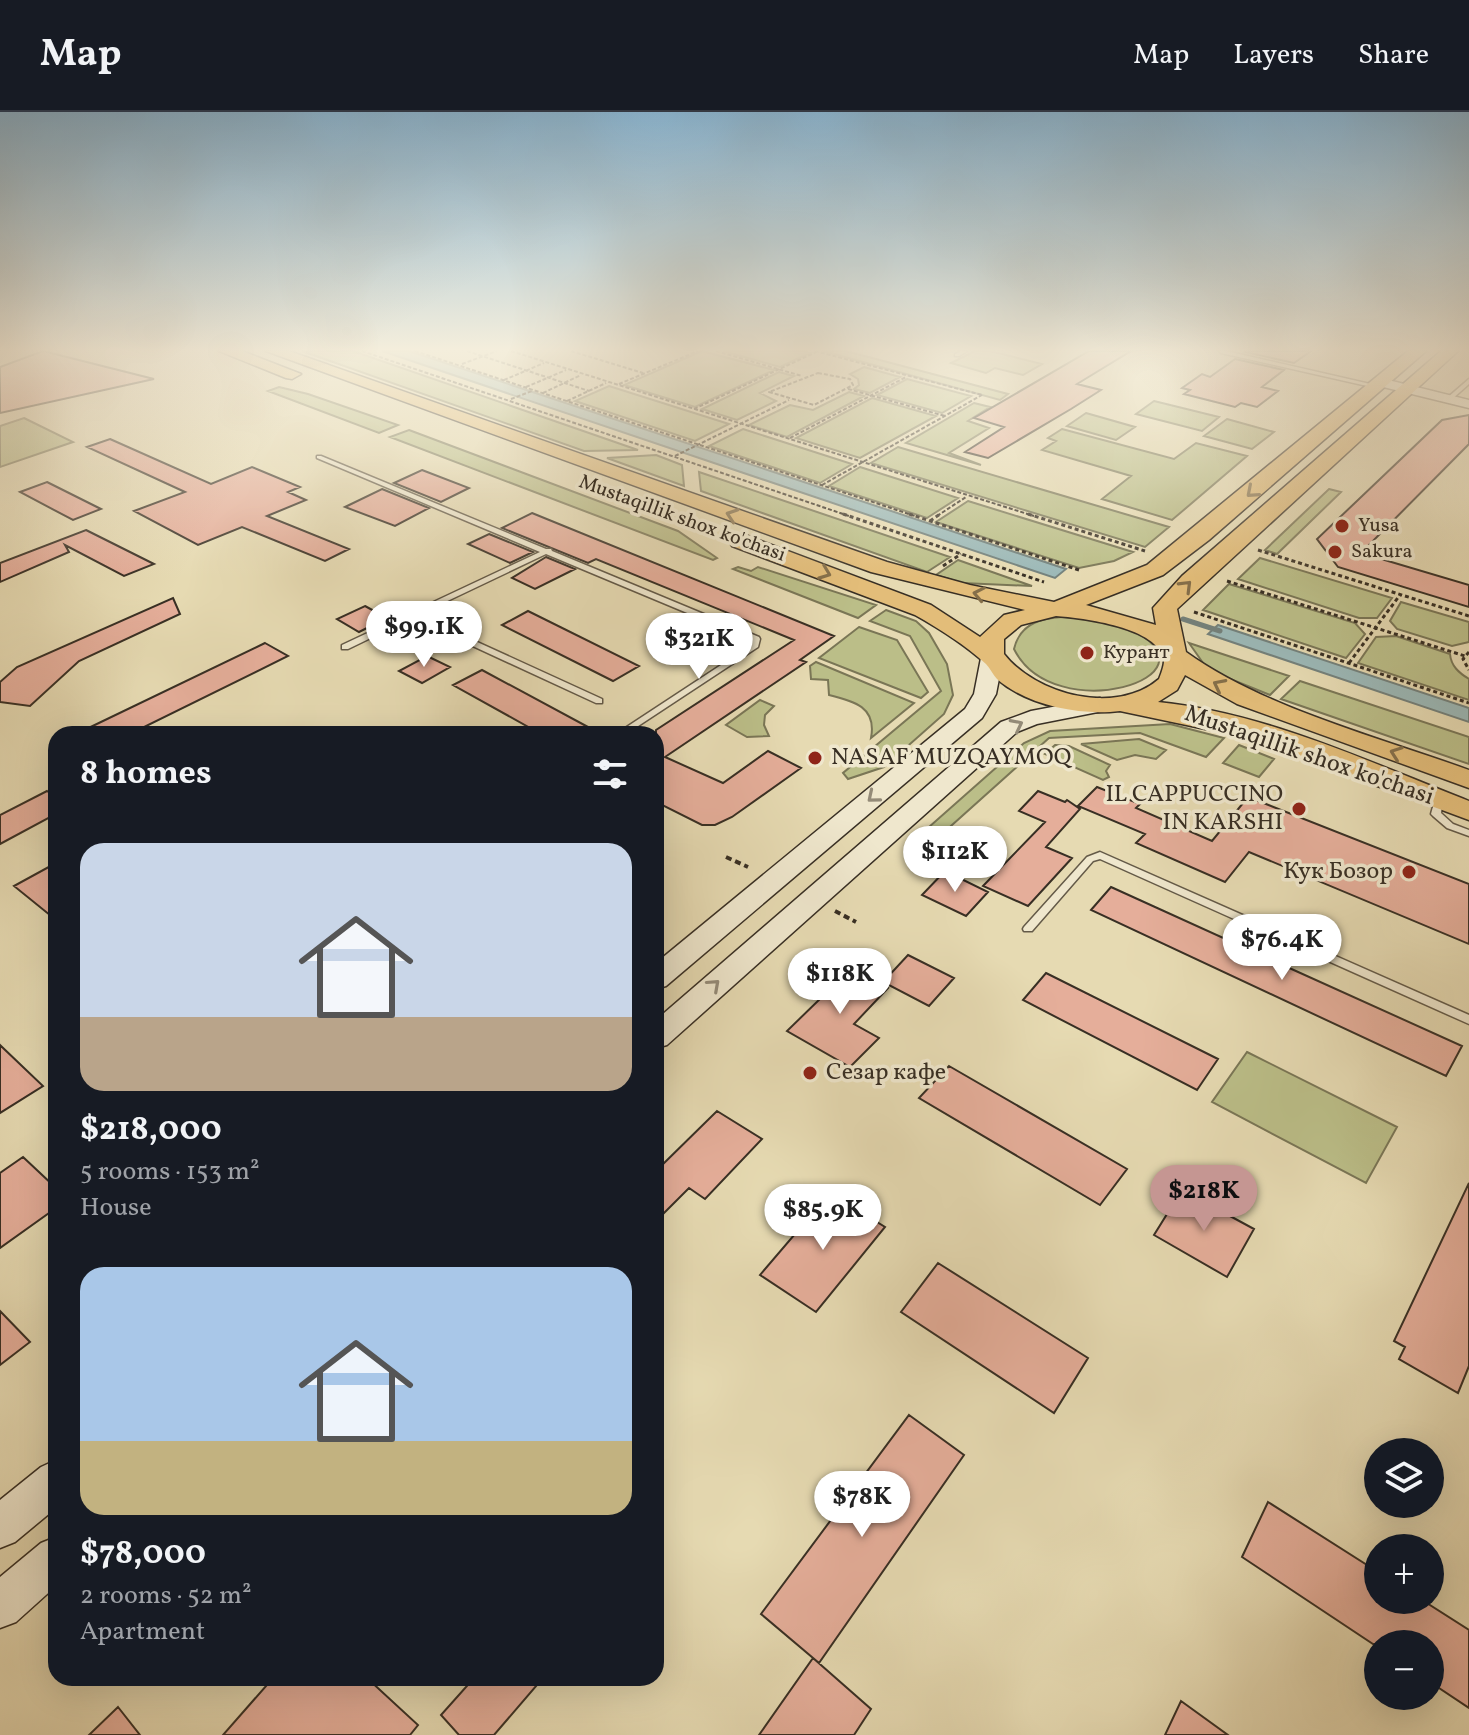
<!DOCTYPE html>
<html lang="en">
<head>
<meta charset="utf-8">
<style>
  body { margin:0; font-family:Vollkorn,serif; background:#20242c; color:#f1f3f6; height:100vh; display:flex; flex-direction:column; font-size:30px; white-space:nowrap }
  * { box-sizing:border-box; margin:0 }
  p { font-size:26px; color:#9ea1a6 }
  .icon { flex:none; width:44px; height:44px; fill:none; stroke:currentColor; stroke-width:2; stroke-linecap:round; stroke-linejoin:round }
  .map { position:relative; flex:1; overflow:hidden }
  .panel { position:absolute; left:48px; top:614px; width:616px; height:960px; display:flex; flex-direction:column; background:#171b24; border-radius:24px; box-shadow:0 8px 32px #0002 }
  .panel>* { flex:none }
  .controls { position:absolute; left:1364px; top:1326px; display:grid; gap:16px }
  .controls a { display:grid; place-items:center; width:80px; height:80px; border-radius:50%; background:#171b24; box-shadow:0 8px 32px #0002; font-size:40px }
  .price { position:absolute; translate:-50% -68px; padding:0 18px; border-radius:28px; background:#fff; color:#222; font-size:26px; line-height:52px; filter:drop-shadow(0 2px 4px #0008) }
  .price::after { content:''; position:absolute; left:50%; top:48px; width:24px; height:18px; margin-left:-12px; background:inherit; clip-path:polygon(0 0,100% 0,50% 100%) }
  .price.current { background:#c59692; color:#111 }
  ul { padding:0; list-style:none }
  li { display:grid; align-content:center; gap:16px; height:424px; padding:0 32px }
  li span { display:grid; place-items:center; height:248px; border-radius:24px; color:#555 }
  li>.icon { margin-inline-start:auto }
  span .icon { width:144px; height:144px; fill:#fffc; stroke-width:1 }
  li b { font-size:34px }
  h2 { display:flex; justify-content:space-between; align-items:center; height:96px; padding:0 32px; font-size:34px }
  header { display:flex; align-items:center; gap:48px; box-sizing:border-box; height:112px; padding:0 40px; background:#171b24; border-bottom:2px solid #363941 }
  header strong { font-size:38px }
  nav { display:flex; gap:44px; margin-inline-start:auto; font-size:28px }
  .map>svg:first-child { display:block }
  .green { fill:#bbbe88; stroke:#7a7656; stroke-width:2 }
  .water { fill:#9bb8b7; stroke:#73817c; stroke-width:2 }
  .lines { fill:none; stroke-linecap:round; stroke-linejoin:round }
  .stream { stroke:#73817c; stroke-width:5 }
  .building { fill:#e5ae9a; stroke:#382f24; stroke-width:2 }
  .service-casing { stroke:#645a48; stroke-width:3 }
  .tertiary-casing { stroke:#645a48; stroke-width:3 }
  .secondary-casing { stroke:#382f24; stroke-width:3 }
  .primary-casing { stroke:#382f24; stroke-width:3 }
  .path-far2 { stroke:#382f24; stroke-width:2; stroke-dasharray:4 2; stroke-linecap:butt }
  .path-far1 { stroke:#382f24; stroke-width:3; stroke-dasharray:4 3; stroke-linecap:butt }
  .path { stroke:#382f24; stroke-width:4; stroke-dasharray:6 4; stroke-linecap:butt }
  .service { fill:#efe7cd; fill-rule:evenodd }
  .tertiary { fill:#efe7cd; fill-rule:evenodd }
  .secondary { fill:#efe7cd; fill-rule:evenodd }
  .primary { fill:#e3bd79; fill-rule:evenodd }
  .oneway { stroke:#856f4a }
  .oneway2 { stroke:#948b78 }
  .poi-dot { fill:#8f2418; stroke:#efe7cd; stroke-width:3 }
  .labels { text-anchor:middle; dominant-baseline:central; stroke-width:7; stroke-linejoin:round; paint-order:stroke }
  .far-street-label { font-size:20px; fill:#382f24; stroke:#efe7cd }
  .far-poi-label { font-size:20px; fill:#382f24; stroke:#efe7cd; text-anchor:start }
  .street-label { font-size:24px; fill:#382f24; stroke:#efe7cd }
  .poi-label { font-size:24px; fill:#382f24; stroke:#efe7cd; text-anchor:start }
</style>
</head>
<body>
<header>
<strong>Map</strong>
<nav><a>Map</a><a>Layers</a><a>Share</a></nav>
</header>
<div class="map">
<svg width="1469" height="1623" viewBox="0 0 1469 1623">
  <rect width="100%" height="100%" fill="#e6dab2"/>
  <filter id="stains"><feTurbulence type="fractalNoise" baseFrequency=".0025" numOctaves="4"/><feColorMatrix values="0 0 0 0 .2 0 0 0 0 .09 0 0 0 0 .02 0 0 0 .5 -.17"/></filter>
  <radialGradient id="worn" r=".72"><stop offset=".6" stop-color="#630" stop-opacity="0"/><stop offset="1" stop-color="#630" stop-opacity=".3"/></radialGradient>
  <path class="green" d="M302,239H353L638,338L584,339Z
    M702,239L774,258L695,295L624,273Z
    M723,239H803L810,241L780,255Z
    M823,239H846L1008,282L1000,288Z
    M975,239H990L1042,252L1023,263L995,256L986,261L951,251Z
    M864,255L900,265L870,281L854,277L859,273L858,267L850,262Z
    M779,260L794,264L760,281L776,289L737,308L702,297Z
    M907,267L971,284L942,301L877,283Z
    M609,274L729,312L695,329L575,289Z
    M279,275L308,282L398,313L379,321L268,279Z
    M849,280L864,284L787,325L749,313L790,293L813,298Z
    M872,286L936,304L860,346L796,326Z
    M1154,289L1219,305L1202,319L1136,302Z
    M974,291L990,295L968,309L989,316L949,341L981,353L906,331Z
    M1086,301L1135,315L1116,328L1067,314Z
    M24,306L73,330L0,355V314Z
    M1227,307L1274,320L1252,337L1204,324Z
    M743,317L852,352L820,371L709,334Z
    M1062,317L1174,347L1196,331L1247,344L1172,408L1102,387L1131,364L1042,338L1056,329L1048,326Z
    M409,318L678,419L717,446L713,448L390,325Z
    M898,335L1169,415L1145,435L871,351Z
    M656,343L682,353L684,374L607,346Z
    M860,355L958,386L927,406L829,374Z
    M699,360L950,445L927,460L701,379Z
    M1329,377L1341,380L1277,442L1265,438Z
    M968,389L1133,440L1114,449L1079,456L936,410Z
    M1260,446L1392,486L1377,506H1359L1238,467Z
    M958,448L1032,474L962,471L936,463Z
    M738,455L751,459L758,455L876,493L858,506L733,457Z
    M1229,472L1355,511L1365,522L1346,546L1203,498Z
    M1401,490L1469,510V530L1452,534L1397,517L1390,509Z
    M886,498L916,509L929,521L947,552L953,583L944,602L884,655L848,667L843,661L941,579L910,524L870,509Z
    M1078,504C1094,508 1116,510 1132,518C1225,565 1054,617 1014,537C1021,506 1051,505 1078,504Z
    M859,515L897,528L928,580L921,586L819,546Z
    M1396,524L1450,542C1451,554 1459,561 1469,567V588L1358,551L1376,525Z
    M1189,531L1289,564L1270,583L1208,558Z
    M816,550L914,591L871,626C877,595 854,589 829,583L828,568L811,567L810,554Z
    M1300,569L1469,625V652L1281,587Z
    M760,588L774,594L765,603L764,613L769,624L747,625L726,613Z
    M1170,612L1224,626L1206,645L1140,621L1049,626L942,722L929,715L1024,631L1050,619Z
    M1139,627L1166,638L1156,647L1135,643L1117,648L1081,632Z
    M1055,633L1069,634L1110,653L1106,659L1109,665L1103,668L1045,642Z
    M1239,633L1274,647L1259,665L1223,651Z
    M1247,940L1397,1015L1366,1071L1212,990Z"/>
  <path class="water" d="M382,239H409L1066,457L1055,466Z
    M1218,513L1469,596V610L1208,522Z"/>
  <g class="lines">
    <path class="stream" d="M1183,507L1220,519"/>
  </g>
  <path class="building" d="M43,239L154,267L0,301V255Z
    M1089,239H1131L1077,272L1101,278L1071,297L988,346L965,340L1004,315L974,306Z
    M1247,239H1311L1294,251L1245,240Z
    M1235,247L1284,258L1262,275L1278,279L1257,295L1241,291L1235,295L1184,282L1190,278L1182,276L1202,262L1210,265Z
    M1469,303V332L1361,441L1469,473V495L1338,455L1317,427L1442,308Z
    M110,327L211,372L252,355L300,375L288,380L306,388L267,404L349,437L325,449L242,415L198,433L134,399L185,380L87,335Z
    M422,358L469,376L441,390L394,371Z
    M47,370L101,397L73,408L20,380Z
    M382,377L429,396L395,414L345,395Z
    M532,401L834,524L800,548L806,550L665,645L723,671L768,639L801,656L732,705L715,713H702L656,690V618L794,528L596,447L588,451L502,416Z
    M86,418L154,452L124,464L65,433L69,440L0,470V451Z
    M489,422L533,440L510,451L468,432Z
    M546,445L575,457L535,477L512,466Z
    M173,486L180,502L79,549L30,594L0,590V570L17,555Z
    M365,494L387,506L359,520L337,507Z
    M528,499L639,554L613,569L502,513Z
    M265,531L288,544L130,622H76Z
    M427,544L450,555L422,571L399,559Z
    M482,558L601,622H541L453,573Z
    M1097,675L1140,692L1136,696L1212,729L1248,685L1469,772V832L1249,740L1225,770L1136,731L1145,722L1078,694Z
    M47,679L56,685V702L0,732V703Z
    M1038,679L1065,690L1067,688L1080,697L1046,735L1072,746L1028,794L983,774L1045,710L1019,699Z
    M56,751V808L14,774Z
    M945,759L988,780L966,804L922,783Z
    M1111,775L1276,850L1462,934L1446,964L1091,798Z
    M908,843L954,866L929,894L883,870Z
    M842,853L888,876L854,912L879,926L850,955L787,919L823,884L815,880Z
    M1046,861L1218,947L1197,978L1023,888Z
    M0,933L43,974L0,1001Z
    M949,954L1127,1057L1100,1093L919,986Z
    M717,999L762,1027L705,1087L689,1076L656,1109V1059Z
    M23,1045L56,1076V1096L0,1136V1061Z
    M1469,1071V1254L1458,1281L1399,1247L1405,1235L1394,1229Z
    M1182,1078L1254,1117L1227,1165L1154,1123Z
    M830,1081L885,1115L816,1200L760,1163Z
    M938,1151L1088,1246L1054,1301L901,1200Z
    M0,1199L30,1230L0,1253Z
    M909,1303L964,1343L819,1551L761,1502Z
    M1268,1390L1378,1460V1488H1422L1469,1518V1596L1430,1570V1532H1373L1242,1445Z
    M813,1546L871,1597L854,1623H759Z
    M273,1566H367L418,1613L410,1623H223Z
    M474,1566H543L494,1623H459L441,1603Z
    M1181,1589L1228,1623H1165Z
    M118,1595L140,1623H89Z"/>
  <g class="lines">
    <defs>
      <path id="service" d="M961,239H967L959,244H955V242Z
        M1219,239H1226L1379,274L1376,276L1221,241Z
        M1469,267V272L1451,288H1447V286Z
        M317,344H321L546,437H551L552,439L759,525L760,527L758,535L626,622H616L750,534L752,528L546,442L418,503L602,587V591H596L412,506L348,537H342V533L540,440L317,346Z
        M1439,684L1443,687L1441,701L1453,712L1469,718V724L1447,716L1433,704L1431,702L1435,687Z
        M1100,740L1469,903V912L1100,747L1093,749L1032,819H1024L1023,817L1024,815L1087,745Z"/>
      <path id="tertiary" d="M1380,266L1469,288V296L1375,273L1373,270Z"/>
      <path id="secondary" d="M992,539L1003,546L996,582L982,606L666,874L656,877V851L965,597L974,582L981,546Z
        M1100,586L1111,593L1108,598L1037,612L1017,620L667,933L656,936V908L1001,610L1031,599Z
        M56,1348V1396L15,1430L0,1436V1388L41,1355Z
        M56,1425V1474L16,1510L0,1516V1465L41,1431Z"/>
      <path id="primary" d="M219,239H242L301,262L292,267L286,266Z
        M266,239H289L887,450L970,473L1054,490L1147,453L1408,239H1426L1209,428L1163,463L1086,493L1156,513L1153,496L1182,464L1441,239H1458L1177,497L1186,540C1264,596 1378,625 1469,658V676L1237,592L1185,563L1177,578L1158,590C1266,601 1369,650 1469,689V708L1248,626L1120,599C1081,604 1028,594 997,567C993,563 990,556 986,552C965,533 940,517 915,503L732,434L729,429L740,422L748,424L931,493L980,525L1004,503L1025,498L871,460ZM1056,504C1082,506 1160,515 1164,549C1164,554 1161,562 1159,567C1116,604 1036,583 1004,542V527L1021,513Z"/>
    </defs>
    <use href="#service" class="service-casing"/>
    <use href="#tertiary" class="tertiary-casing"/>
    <use href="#secondary" class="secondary-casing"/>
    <use href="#primary" class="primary-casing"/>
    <path class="path-far2" d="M362,239L849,404
      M415,239L915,404
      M467,239L589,279
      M511,239L1034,404
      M571,239L643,261
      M716,239L802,264
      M815,239L982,283
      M462,252L497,239
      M818,261L850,267L853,273L814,293L769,280Z
      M504,268L544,251
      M619,272L698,239
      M526,275L566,258
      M848,277L945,304
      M543,281L581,263
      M511,287L532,279
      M567,289L606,271
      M694,297L816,240
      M790,326L906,265
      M675,344L789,288
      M822,373L982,283
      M937,404L966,385"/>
    <path class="path-far1" d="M843,402L1044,470
      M909,402L1079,458
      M1028,402L1145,439
      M930,409L940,402
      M1258,438L1469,504
      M943,454L961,442
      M1227,469L1465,544
      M1194,500L1469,591
      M1469,540L1463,547L1469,558
      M1349,551L1400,483"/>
    <path class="path" d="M726,745L748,755
      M835,799L856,810"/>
    <use href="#service" class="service"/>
    <use href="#tertiary" class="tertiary"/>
    <use href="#secondary" class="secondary"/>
    <use href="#primary" class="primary"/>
  </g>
  <defs><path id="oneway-chevron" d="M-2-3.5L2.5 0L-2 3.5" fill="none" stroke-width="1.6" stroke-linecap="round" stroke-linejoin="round" transform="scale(2)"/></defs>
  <g class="oneway">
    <use href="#oneway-chevron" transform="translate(1252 380) rotate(139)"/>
    <use href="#oneway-chevron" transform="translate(732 403) rotate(-161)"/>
    <use href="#oneway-chevron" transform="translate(825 461) rotate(21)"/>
    <use href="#oneway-chevron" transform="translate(1186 474) rotate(-45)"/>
    <use href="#oneway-chevron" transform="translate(979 482) rotate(-169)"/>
    <use href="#oneway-chevron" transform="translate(1219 573) rotate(-153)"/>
    <use href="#oneway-chevron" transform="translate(1396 641) rotate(-160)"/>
  </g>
  <g class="oneway2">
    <use href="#oneway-chevron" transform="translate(1017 613) rotate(-27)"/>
    <use href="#oneway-chevron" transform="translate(873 685) rotate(140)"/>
    <use href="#oneway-chevron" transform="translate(714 873) rotate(-42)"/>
  </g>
  <linearGradient id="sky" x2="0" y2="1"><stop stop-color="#89b6d4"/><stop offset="0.51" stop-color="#f4eedc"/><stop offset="1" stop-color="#f4eedc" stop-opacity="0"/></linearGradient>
  <rect width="1469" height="466" fill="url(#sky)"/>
  <g class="poi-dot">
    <circle cx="1342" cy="414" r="8"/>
    <circle cx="1335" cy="440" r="8"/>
    <circle cx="1087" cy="541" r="8"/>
    <circle cx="815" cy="646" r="8"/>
    <circle cx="1299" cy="697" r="8"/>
    <circle cx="1409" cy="760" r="8"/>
    <circle cx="810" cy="961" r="8"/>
  </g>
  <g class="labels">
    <g class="far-street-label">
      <text transform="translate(682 407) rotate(20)">Mustaqillik shox ko'chasi</text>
    </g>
    <g class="far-poi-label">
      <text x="1358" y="414">Yusa</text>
      <text x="1351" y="440">Sakura</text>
      <text x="1103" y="541">Курант</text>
    </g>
    <g class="street-label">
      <text transform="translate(1309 644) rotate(19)">Mustaqillik shox ko'chasi</text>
    </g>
    <g class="poi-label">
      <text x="831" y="646">NASAF MUZQAYMOQ</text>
      <text x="1283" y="683" text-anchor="end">IL CAPPUCCINO<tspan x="1283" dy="28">IN KARSHI</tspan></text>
      <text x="1393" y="760" text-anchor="end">Кук Бозор</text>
      <text x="826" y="961">Сезар кафе</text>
    </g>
  </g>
  <rect width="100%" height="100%" filter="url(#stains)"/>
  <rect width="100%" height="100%" fill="url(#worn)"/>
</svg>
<div class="controls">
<a><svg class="icon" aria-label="layers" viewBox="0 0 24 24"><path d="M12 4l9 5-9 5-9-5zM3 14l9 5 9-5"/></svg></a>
<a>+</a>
<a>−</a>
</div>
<b class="price" style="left:424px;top:557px">$99.1K</b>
<b class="price" style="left:699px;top:569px">$321K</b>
<b class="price" style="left:955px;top:782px">$112K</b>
<b class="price" style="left:1282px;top:870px">$76.4K</b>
<b class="price" style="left:840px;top:904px">$118K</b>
<b class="price current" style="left:1204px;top:1121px">$218K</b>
<b class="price" style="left:823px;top:1140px">$85.9K</b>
<b class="price" style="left:862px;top:1427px">$78K</b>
<section class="panel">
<h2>8 homes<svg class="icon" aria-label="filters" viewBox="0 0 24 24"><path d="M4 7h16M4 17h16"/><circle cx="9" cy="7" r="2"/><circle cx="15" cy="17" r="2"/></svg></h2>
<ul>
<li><span style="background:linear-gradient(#c9d6e8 70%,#b9a48a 0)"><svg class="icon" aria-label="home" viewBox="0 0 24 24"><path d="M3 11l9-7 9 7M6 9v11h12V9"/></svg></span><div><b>$218,000</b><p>5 rooms · 153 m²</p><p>House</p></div></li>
<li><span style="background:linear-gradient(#a9c7e8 70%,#c2b280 0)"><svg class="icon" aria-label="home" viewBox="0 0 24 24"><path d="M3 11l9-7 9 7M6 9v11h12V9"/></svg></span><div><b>$78,000</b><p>2 rooms · 52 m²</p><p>Apartment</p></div></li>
</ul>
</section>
</div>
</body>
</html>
